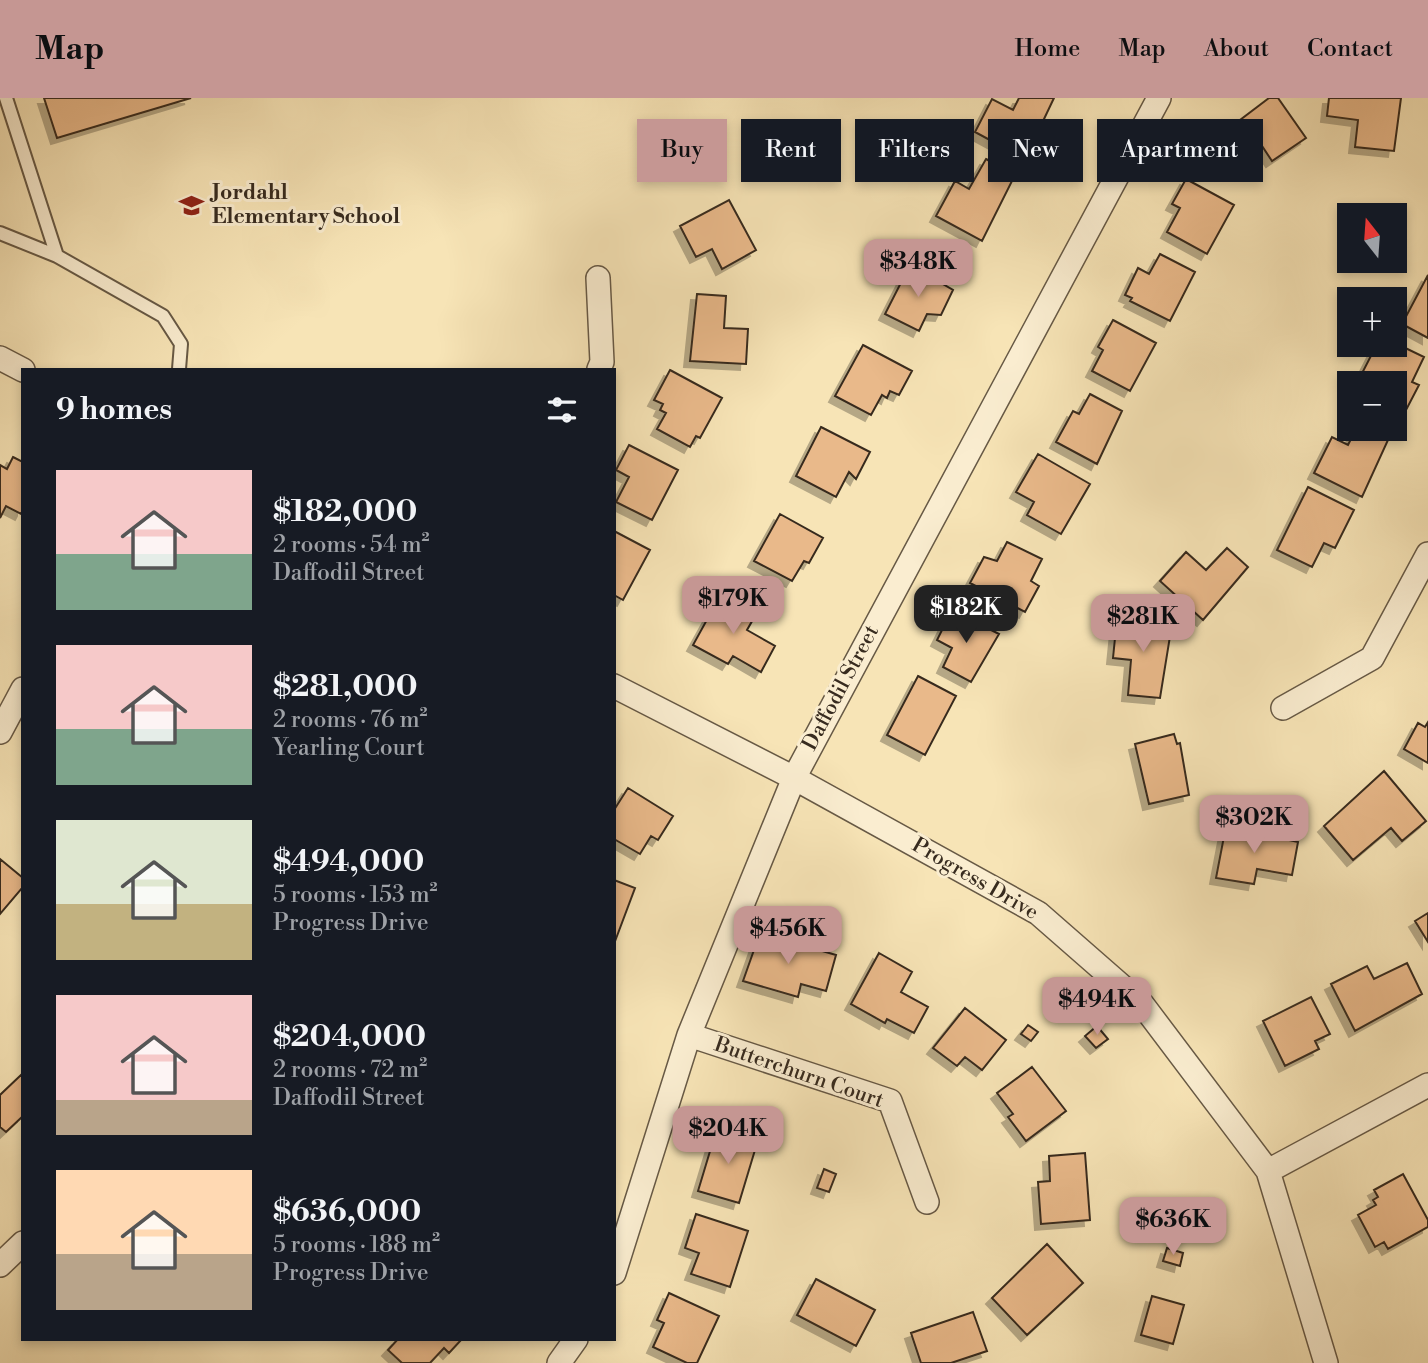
<!DOCTYPE html>
<html lang="en">
<head>
<meta charset="utf-8">
<style>
  body { margin:0; font-family:"Libre Bodoni",serif; background:#242831; color:#f1f3f6; height:100vh; display:flex; flex-direction:column; font-size:26px; white-space:nowrap }
  * { box-sizing:border-box; margin:0 }
  p { font-size:23px; color:#9ea1a6 }
  .icon { flex:none; width:38px; height:38px; fill:none; stroke:currentColor; stroke-width:2; stroke-linecap:round; stroke-linejoin:round }
  .map { position:relative; flex:1; overflow:hidden }
  .drawer { position:absolute; left:21px; top:270px; width:595px; height:973px; display:flex; flex-direction:column; background:#171b24; border-radius:0px; box-shadow:0 4px 10px #0003 }
  .drawer>* { flex:none }
  .top-card { position:absolute; left:637px; top:21px; width:665px; height:63px; display:flex; gap:14px }
  .needle { width:46px; rotate:343deg }
  .controls { position:absolute; left:1337px; top:105px; display:grid; gap:14px }
  .controls a { display:grid; place-items:center; width:70px; height:70px; border-radius:0px; background:#171b24; box-shadow:0 4px 10px #0003; font-size:35px }
  .price { position:absolute; translate:-50% -60px; padding:0 16px; border-radius:14px; background:#c59692; color:#111; font-size:23px; line-height:46px; filter:drop-shadow(0 2px 4px #0008) }
  .price::after { content:''; position:absolute; left:50%; top:42px; width:21px; height:16px; margin-left:-10px; background:inherit; clip-path:polygon(0 0,100% 0,50% 100%) }
  .price.active { background:#222; color:#fff }
  ul { padding:0; list-style:none }
  li { display:flex; align-items:center; gap:21px; height:175px; padding:0 35px }
  li span { display:grid; place-items:center; flex:none; width:196px; height:140px; border-radius:0px; color:#555 }
  li>.icon { margin-inline-start:auto }
  span .icon { width:84px; height:84px; fill:#fffc; stroke-width:1 }
  li b { font-size:30px }
  h2 { display:flex; justify-content:space-between; align-items:center; height:84px; padding:0 35px; font-size:30px }
  .tag { padding:0 24px; border-radius:0px; background:#171b24; box-shadow:0 4px 10px #0003; font-size:24px; line-height:63px }
  .tag.active { background:#c59692; color:#111 }
  header { display:flex; align-items:center; gap:42px; box-sizing:border-box; height:98px; padding:0 35px; background:#c59692; color:#111 }
  header strong { font-size:33px }
  nav { display:flex; gap:38px; margin-inline-start:auto; font-size:24px }
  .map>svg:first-child { display:block }
  .building { fill:#e9b98a; stroke:#372b1f; stroke-width:2; filter:url(#shadow) }
  .lines { fill:none; stroke-linecap:round; stroke-linejoin:round }
  .service-casing { stroke:#675945; stroke-width:16 }
  .minor-casing { stroke:#675945; stroke-width:26 }
  .service { stroke:#faedd0; stroke-width:12 }
  .minor { stroke:#faedd0; stroke-width:23 }
  .labels { text-anchor:middle; dominant-baseline:central; stroke-width:6; stroke-linejoin:round; paint-order:stroke }
  .poi-label { font-size:21px; font-weight:bold; fill:#372b1f; stroke:#faedd0; text-anchor:start }
  .street-label { font-size:21px; fill:#372b1f; stroke:#faedd0 }
</style>
</head>
<body>
<header>
<strong>Map</strong>
<nav><a>Home</a><a>Map</a><a>About</a><a>Contact</a></nav>
</header>
<div class="map">
<svg width="1428" height="1265" viewBox="0 0 1428 1265">
  <defs>
    <filter id="shadow"><feDropShadow dx="-6" dy="6" stdDeviation="0" flood-color="#0004"/></filter>
  </defs>
  <rect width="100%" height="100%" fill="#f7e4b6"/>
  <filter id="stains"><feTurbulence type="fractalNoise" baseFrequency=".00286" numOctaves="4"/><feColorMatrix values="0 0 0 0 .2 0 0 0 0 .09 0 0 0 0 .02 0 0 0 .5 -.17"/></filter>
  <radialGradient id="worn" r=".72"><stop offset=".6" stop-color="#630" stop-opacity="0"/><stop offset="1" stop-color="#630" stop-opacity=".3"/></radialGradient>
  <path class="building" d="M44,0H191L57,40Z
    M1019,0H1054L1025,61L975,34L992,1L1013,12Z
    M1269,0H1278L1306,40L1272,63L1262,48L1234,68L1215,41Z
    M1329,0H1401L1394,53L1355,49L1358,22L1327,18Z
    M986,61L1015,77L982,143L936,118L955,83L969,91Z
    M1186,81L1234,107L1207,156L1167,134L1180,110L1172,106Z
    M729,102L756,152L722,171L712,151L696,159L680,128Z
    M1160,156L1195,174L1170,223L1130,203L1132,200L1125,197L1138,170L1149,176Z
    M910,167L953,192L941,217L927,216L919,233L885,216Z
    M1428,177V240L1402,226Z
    M697,196L726,198L724,230L748,231L746,266L690,263Z
    M1113,222L1156,245L1130,293L1092,273L1103,252L1098,249Z
    M1395,245L1424,259L1412,284L1419,287L1405,314L1395,309V285H1357L1376,248L1381,250L1382,247Z
    M863,247L912,273L899,297L890,293L887,300L882,297L871,317L835,298Z
    M670,272L722,300L700,340L696,338L690,349L657,331L666,315L660,312L663,306L654,302Z
    M1090,296L1122,313L1097,366L1056,344L1073,313L1079,316Z
    M821,329L870,354L856,381L849,374L836,399L796,378Z
    M1356,331H1393L1362,399L1314,375L1332,339L1348,347Z
    M629,347L678,372L652,422L616,404L629,379L616,372Z
    M1038,356L1090,386L1061,436L1027,417L1034,404L1016,394Z
    M13,359L23,364V412L21,416L6,408L0,420V367L7,371Z
    M1308,389L1354,412L1335,450L1324,445L1312,469L1277,452Z
    M780,416L823,440L809,465L804,463L792,483L754,463Z
    M614,433L650,452L623,502L614,497Z
    M1007,444L1042,461L1031,483L1039,488L1025,514L970,485L984,459L997,463Z
    M1227,450L1248,469L1203,522L1160,483L1186,454L1206,472Z
    M720,498L755,518L747,532L775,548L761,574L733,558L728,566L693,547Z
    M952,512L999,536L971,584L943,569L952,550L937,542Z
    M1117,520L1172,526L1160,600L1128,597L1131,562L1113,560Z
    M918,578L956,598L925,657L887,637Z
    M1428,624V665L1404,651L1418,625L1425,629Z
    M1174,636L1177,646L1180,645L1189,697L1149,706L1135,646Z
    M1384,673L1426,723L1402,743L1391,730L1353,762L1324,728Z
    M628,690L673,718L658,742L651,738L640,756L614,741V712Z
    M1226,728L1298,744L1292,777L1257,771L1254,786L1216,780Z
    M0,761L23,780V789L0,816Z
    M614,782L635,790L614,846Z
    M1428,815V844L1415,823Z
    M760,835L836,857L826,893L801,886L798,899L743,883Z
    M879,855L912,874L901,894L928,909L914,935L887,921L885,925L851,906Z
    M1407,865L1422,896L1355,933L1331,886L1367,868L1374,881Z
    M1311,899L1330,936L1315,943L1319,951L1285,968L1263,923Z
    M965,910L1006,942L982,972L965,959L957,968L933,950Z
    M1028,927L1038,934L1031,943L1021,936Z
    M1097,928L1108,941L1096,950L1085,938Z
    M1032,969L1066,1013L1026,1043L1008,1019L1013,1016L997,995Z
    M22,976L23,1018L6,1034L0,1029V997Z
    M717,1030L758,1042L739,1105L698,1093Z
    M1085,1055L1090,1122L1041,1126L1038,1084L1050,1083L1049,1058Z
    M824,1071L836,1076L829,1094L817,1090Z
    M1403,1076L1428,1122V1129L1388,1151L1384,1144L1375,1149L1358,1117L1376,1107L1373,1102L1378,1099L1374,1092Z
    M696,1116L748,1133L730,1189L691,1176L699,1155L685,1150Z
    M1047,1146L1083,1185L1027,1237L992,1200Z
    M1167,1150L1183,1155L1180,1168L1163,1163Z
    M816,1181L875,1212L856,1248L797,1217Z
    M669,1195L719,1218L697,1265H687L653,1249L664,1225L657,1222Z
    M1152,1198L1184,1207L1173,1246L1141,1237Z
    M973,1214L987,1253L951,1265H921L911,1235Z
    M398,1241H462L449,1255L444,1250L430,1265H402L388,1252Z"/>
  <g class="lines">
    <defs>
      <path id="service" d="M6,0L57,158
        M0,135L57,158L163,218L181,246L179,271"/>
      <path id="minor" d="M598,180L602,264L599,271
        M0,260L23,272
        M614,588L794,680L1038,815L1142,906L1268,1073L1326,1265
        M1283,610L1372,560L1428,456
        M0,634L23,591
        M689,937L890,1003L927,1104
        M1268,1073L1428,987
        M0,1167L23,1145
        M614,1175L689,937L794,680L1159,0
        M559,1265L576,1241"/>
    </defs>
    <use href="#service" class="service-casing"/>
    <use href="#minor" class="minor-casing"/>
    <use href="#service" class="service"/>
    <use href="#minor" class="minor"/>
  </g>
  <defs>
    <symbol id="school-bare" viewBox="-9 -9 18 18"><path d="M0-5L7-2L0 1L-7-2ZM-4 1L0 2.5L4 1V4Q0 6-4 4Z" fill="#8f2418" stroke="#faedd0" stroke-width="2.5" paint-order="stroke"/></symbol>
  </defs>
  <g fill-rule="evenodd">
    <use href="#school-bare" x="174" y="90" width="35" height="35"/>
  </g>
  <g class="labels">
    <g class="poi-label">
      <text x="212" y="95">Jordahl<tspan x="212" dy="24">Elementary School</tspan></text>
    </g>
    <g class="street-label">
      <text transform="translate(841 590) rotate(-62)">Daffodil Street</text>
      <text transform="translate(975 781) rotate(30)">Progress Drive</text>
      <text transform="translate(799 975) rotate(19)">Butterchurn Court</text>
    </g>
  </g>
  <rect width="100%" height="100%" filter="url(#stains)"/>
  <rect width="100%" height="100%" fill="url(#worn)"/>
</svg>
<div class="controls">
<a><svg class="needle" viewBox="-14 -14 28 28"><path d="M0-13l5 13h-10z" fill="#e53935"/><path d="M0 13l5-13h-10z" fill="#9ea1a6"/></svg></a>
<a>+</a>
<a>−</a>
</div>
<b class="price" style="left:918px;top:201px">$348K</b>
<b class="price" style="left:733px;top:538px">$179K</b>
<b class="price active" style="left:966px;top:547px">$182K</b>
<b class="price" style="left:1143px;top:556px">$281K</b>
<b class="price" style="left:1254px;top:757px">$302K</b>
<b class="price" style="left:788px;top:868px">$456K</b>
<b class="price" style="left:1097px;top:939px">$494K</b>
<b class="price" style="left:728px;top:1068px">$204K</b>
<b class="price" style="left:1173px;top:1159px">$636K</b>
<div class="top-card">
<a class="tag active">Buy</a>
<a class="tag">Rent</a>
<a class="tag">Filters</a>
<a class="tag">New</a>
<a class="tag">Apartment</a>
</div>
<section class="drawer">
<h2>9 homes<svg class="icon" aria-label="filters" viewBox="0 0 24 24"><path d="M4 7h16M4 17h16"/><circle cx="9" cy="7" r="2"/><circle cx="15" cy="17" r="2"/></svg></h2>
<ul>
<li><span style="background:linear-gradient(#f6c9c9 60%,#7fa58c 0)"><svg class="icon" aria-label="home" viewBox="0 0 24 24"><path d="M3 11l9-7 9 7M6 9v11h12V9"/></svg></span><div><b>$182,000</b><p>2 rooms · 54 m²</p><p>Daffodil Street</p></div></li>
<li><span style="background:linear-gradient(#f6c9c9 60%,#7fa58c 0)"><svg class="icon" aria-label="home" viewBox="0 0 24 24"><path d="M3 11l9-7 9 7M6 9v11h12V9"/></svg></span><div><b>$281,000</b><p>2 rooms · 76 m²</p><p>Yearling Court</p></div></li>
<li><span style="background:linear-gradient(#dfe7d0 60%,#c2b280 0)"><svg class="icon" aria-label="home" viewBox="0 0 24 24"><path d="M3 11l9-7 9 7M6 9v11h12V9"/></svg></span><div><b>$494,000</b><p>5 rooms · 153 m²</p><p>Progress Drive</p></div></li>
<li><span style="background:linear-gradient(#f6c9c9 75%,#b9a48a 0)"><svg class="icon" aria-label="home" viewBox="0 0 24 24"><path d="M3 11l9-7 9 7M6 9v11h12V9"/></svg></span><div><b>$204,000</b><p>2 rooms · 72 m²</p><p>Daffodil Street</p></div></li>
<li><span style="background:linear-gradient(#ffd9b3 60%,#b9a48a 0)"><svg class="icon" aria-label="home" viewBox="0 0 24 24"><path d="M3 11l9-7 9 7M6 9v11h12V9"/></svg></span><div><b>$636,000</b><p>5 rooms · 188 m²</p><p>Progress Drive</p></div></li>
</ul>
</section>
</div>
</body>
</html>
